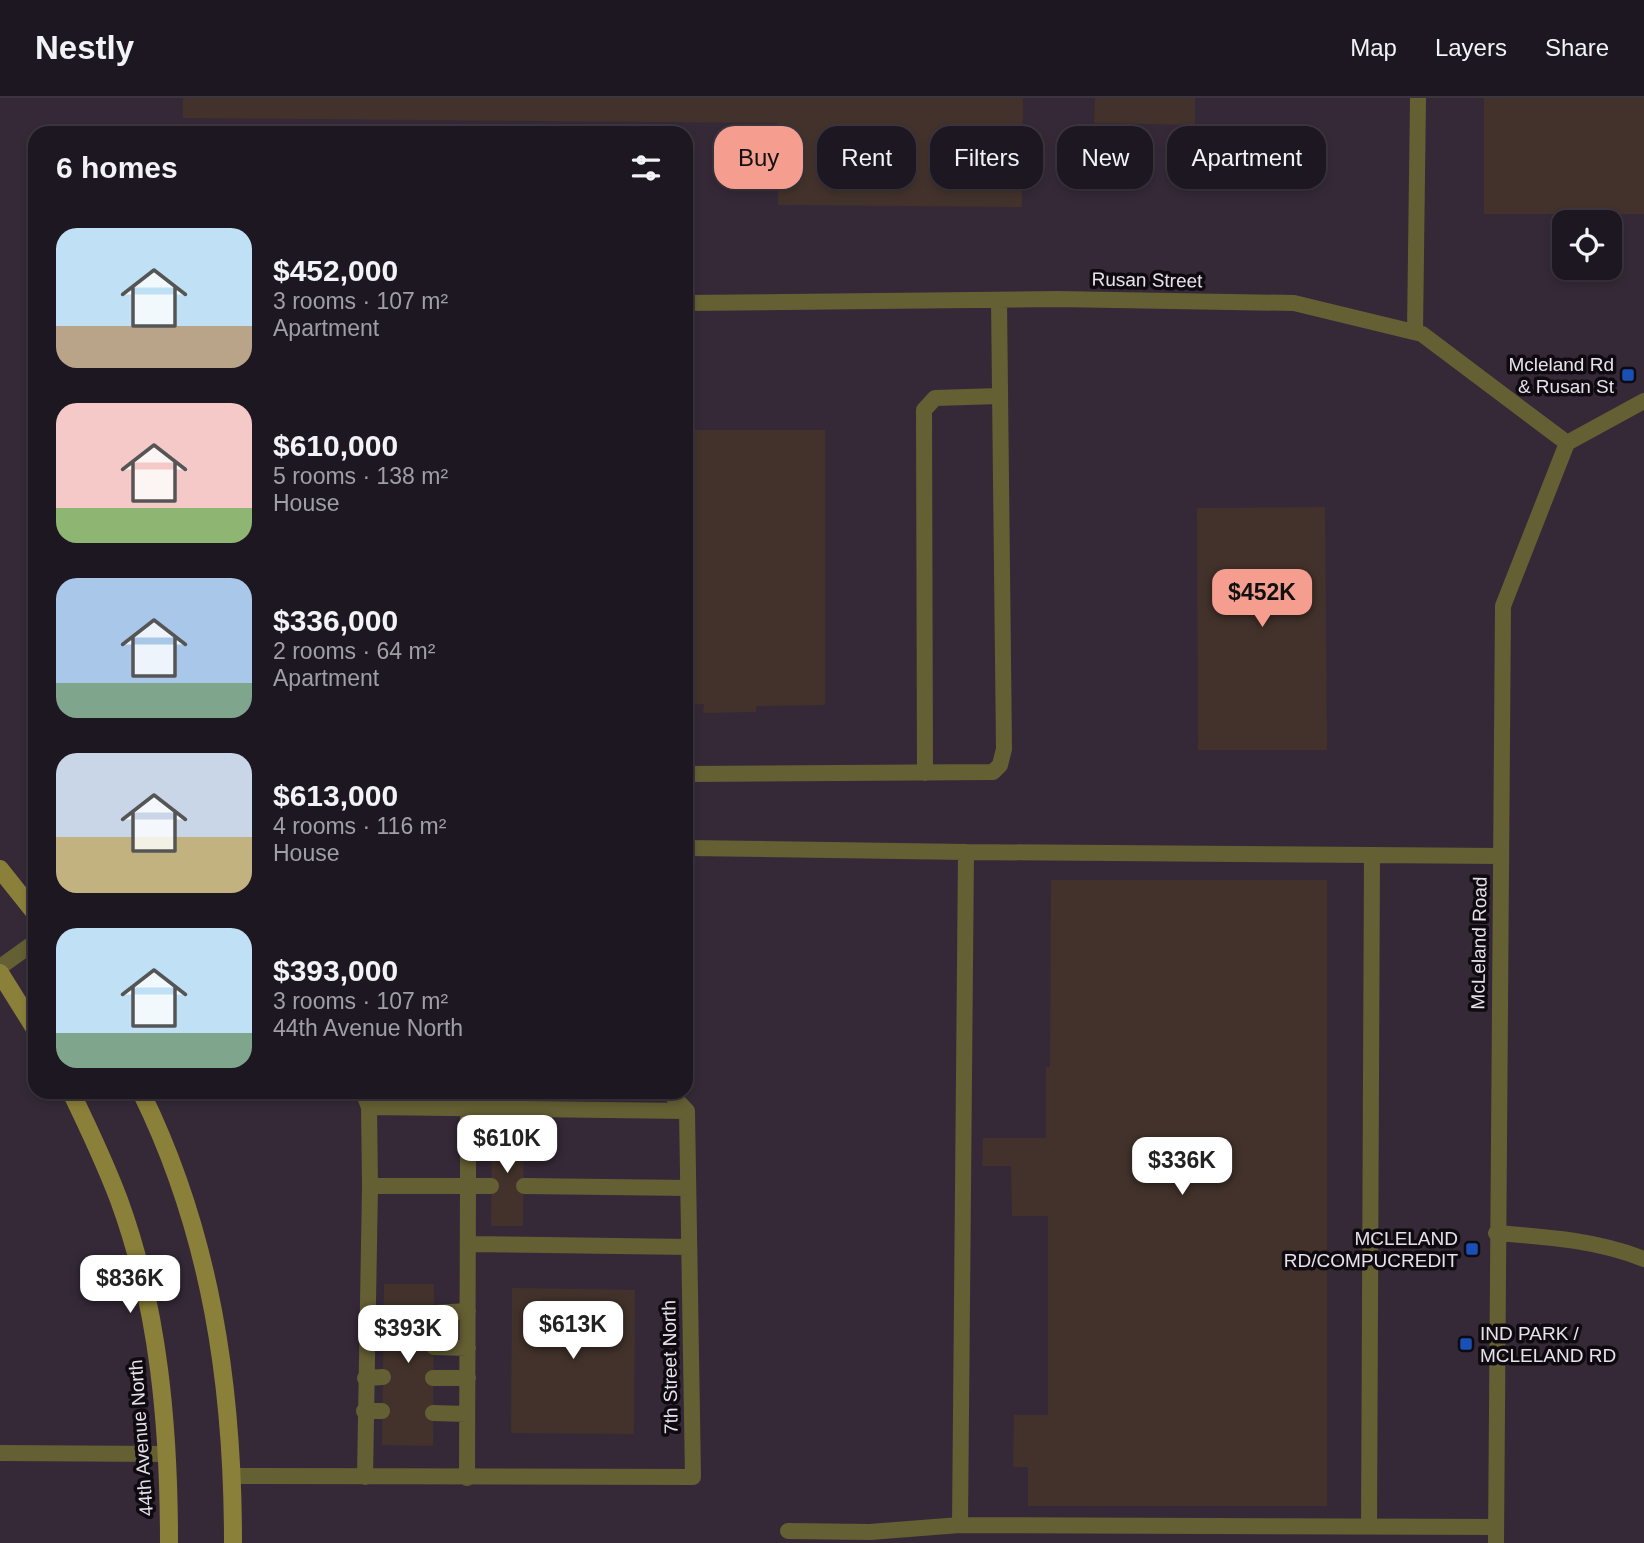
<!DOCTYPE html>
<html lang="en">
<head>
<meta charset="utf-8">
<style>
  body { margin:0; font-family:Arial,sans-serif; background:#25202a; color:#f1f3f6; height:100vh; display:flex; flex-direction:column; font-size:26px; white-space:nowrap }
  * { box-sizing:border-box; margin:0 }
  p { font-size:23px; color:#a09fa5 }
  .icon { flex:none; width:38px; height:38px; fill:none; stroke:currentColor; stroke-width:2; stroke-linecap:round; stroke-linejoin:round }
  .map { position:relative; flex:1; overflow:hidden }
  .panel { position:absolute; left:28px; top:28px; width:665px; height:973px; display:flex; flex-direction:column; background:#1d1721; border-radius:21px; box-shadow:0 4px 10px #0003,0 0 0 2px #3b363f }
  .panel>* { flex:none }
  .guide { position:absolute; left:714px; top:28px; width:665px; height:63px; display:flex; gap:14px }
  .buttons { position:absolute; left:1552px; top:112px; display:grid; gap:14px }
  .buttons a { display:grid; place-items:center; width:70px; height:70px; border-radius:14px; background:#1d1721; box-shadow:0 4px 10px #0003,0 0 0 2px #3b363f; font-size:35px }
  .price { position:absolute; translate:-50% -60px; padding:0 16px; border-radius:14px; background:#fff; color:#222; font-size:23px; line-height:46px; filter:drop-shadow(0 2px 4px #0008) }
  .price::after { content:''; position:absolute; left:50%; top:42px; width:21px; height:16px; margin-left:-10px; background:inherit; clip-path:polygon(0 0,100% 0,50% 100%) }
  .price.current { background:#f59d8f; color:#111 }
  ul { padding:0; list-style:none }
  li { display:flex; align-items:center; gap:21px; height:175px; padding:0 28px }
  li span { display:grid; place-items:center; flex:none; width:196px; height:140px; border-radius:21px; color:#555 }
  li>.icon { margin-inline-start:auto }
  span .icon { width:84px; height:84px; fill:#fffc; stroke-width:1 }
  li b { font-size:30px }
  h2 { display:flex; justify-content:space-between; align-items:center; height:84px; padding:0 28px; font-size:30px }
  .pill { padding:0 24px; border-radius:21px; background:#1d1721; box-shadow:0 4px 10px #0003,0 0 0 2px #3b363f; font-size:24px; line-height:63px }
  .pill.current { background:#f59d8f; color:#111 }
  header { display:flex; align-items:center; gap:42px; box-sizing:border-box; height:98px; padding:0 35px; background:#1d1721; border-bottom:2px solid #3b363f }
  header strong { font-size:33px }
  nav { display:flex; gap:38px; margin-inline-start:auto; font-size:24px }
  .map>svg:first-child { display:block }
  .industrial { fill:#352937; fill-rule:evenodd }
  .building { fill:#42322b }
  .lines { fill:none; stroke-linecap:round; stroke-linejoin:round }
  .service { stroke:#655f34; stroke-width:16 }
  .secondary { stroke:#8b8039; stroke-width:18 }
  .transit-dot { fill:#1a4fb4; stroke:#0e0a10; stroke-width:2.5 }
  .labels { text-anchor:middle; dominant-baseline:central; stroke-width:7; stroke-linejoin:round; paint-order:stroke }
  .street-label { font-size:19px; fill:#e6e1ea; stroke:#0e0a10 }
  .poi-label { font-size:19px; fill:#e6e1ea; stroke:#0e0a10; text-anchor:end }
</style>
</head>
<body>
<header>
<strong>Nestly</strong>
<nav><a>Map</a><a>Layers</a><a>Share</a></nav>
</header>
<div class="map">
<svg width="1644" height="1445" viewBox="0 0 1644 1445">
  <rect width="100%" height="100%" fill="#271f2c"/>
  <path class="industrial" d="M0,0H1644V1445H0ZM35,35H686V994H35ZM1564,124H1610V170H1564Z"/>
  <path class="building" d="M183,0H1023L1022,109L778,107L777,25L183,20Z
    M1095,0H1195V27L1094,25Z
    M1484,0H1644V116H1484Z
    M686,332H825V607L756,608V614L703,615L704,606H686Z
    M1325,409L1327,652H1198L1197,410Z
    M1051,782H1327V1408H1028V1369H1013L1014,1317H1048V1118H1012L1011,1068H982L983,1040H1046V969H1050Z
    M492,1026L524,1027L523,1128H491Z
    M384,1186H434L433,1348L382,1347Z
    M512,1190L635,1192L634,1336L511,1335Z"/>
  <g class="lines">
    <path class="service" d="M686,205L1057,201L1294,205L1422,236L1567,345
      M1415,234L1418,0
      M925,675L924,312L935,300L999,298
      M686,676L993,674L1000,667L1004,651L999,202
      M686,750L966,754L960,1427L870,1434L788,1433
      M966,754L1501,758
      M0,869L35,844
      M363,994L369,1009L370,1088L365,1379
      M669,994L687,1013
      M468,1009V1088H491
      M370,1088H468L467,1380
      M524,1088L688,1090
      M1496,1135C1547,1139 1596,1142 1644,1161
      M468,1146L689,1149
      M434,1215L468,1213
      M434,1249L468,1250
      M365,1280L383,1279
      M433,1280H468
      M364,1313H382
      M433,1315L467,1316
      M0,1355L166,1356
      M232,1378L693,1379L687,1013L369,1009
      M960,1427L1496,1429
      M1369,1429L1372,757
      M1496,1445L1503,508L1567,345L1644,303"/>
    <path class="secondary" d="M0,771L35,815
      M0,875L35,931
      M71,994C88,1029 105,1065 119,1102C159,1211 169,1330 169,1445
      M141,994C211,1136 233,1288 233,1445"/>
  </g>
  <g class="transit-dot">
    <rect x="1621" y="270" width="14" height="14" rx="3.5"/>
    <rect x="1465" y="1144" width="14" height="14" rx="3.5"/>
    <rect x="1459" y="1239" width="14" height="14" rx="3.5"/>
  </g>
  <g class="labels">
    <g class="street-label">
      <text transform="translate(1147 182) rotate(1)">Rusan Street</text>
      <text transform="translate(1479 845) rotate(-89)">McLeland Road</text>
      <text transform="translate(670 1269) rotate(-91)">7th Street North</text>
      <text transform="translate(141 1340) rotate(-94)">44th Avenue North</text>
    </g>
    <g class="poi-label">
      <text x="1614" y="266">Mcleland Rd<tspan x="1614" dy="22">&amp; Rusan St</tspan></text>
      <text x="1458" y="1140">MCLELAND<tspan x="1458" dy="22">RD/COMPUCREDIT</tspan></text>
      <text x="1480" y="1235" text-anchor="start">IND PARK /<tspan x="1480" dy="22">MCLELAND RD</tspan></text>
    </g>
  </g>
</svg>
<div class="buttons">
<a><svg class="icon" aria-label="locate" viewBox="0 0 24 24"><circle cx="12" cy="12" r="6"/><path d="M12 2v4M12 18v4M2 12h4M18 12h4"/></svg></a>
</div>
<b class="price current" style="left:1262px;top:531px">$452K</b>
<b class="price" style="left:507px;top:1077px">$610K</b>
<b class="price" style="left:1182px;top:1099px">$336K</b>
<b class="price" style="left:130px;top:1217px">$836K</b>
<b class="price" style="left:573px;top:1263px">$613K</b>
<b class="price" style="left:408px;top:1267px">$393K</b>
<div class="guide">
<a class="pill current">Buy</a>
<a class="pill">Rent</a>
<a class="pill">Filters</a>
<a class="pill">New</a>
<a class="pill">Apartment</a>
</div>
<section class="panel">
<h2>6 homes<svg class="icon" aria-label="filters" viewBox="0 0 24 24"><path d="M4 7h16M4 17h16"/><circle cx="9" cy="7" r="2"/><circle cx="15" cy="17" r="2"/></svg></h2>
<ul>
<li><span style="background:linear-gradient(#bfe0f5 70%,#b9a48a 0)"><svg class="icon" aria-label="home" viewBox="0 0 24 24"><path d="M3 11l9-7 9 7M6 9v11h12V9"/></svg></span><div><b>$452,000</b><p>3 rooms · 107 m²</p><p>Apartment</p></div></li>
<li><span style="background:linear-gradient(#f6c9c9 75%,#8fb573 0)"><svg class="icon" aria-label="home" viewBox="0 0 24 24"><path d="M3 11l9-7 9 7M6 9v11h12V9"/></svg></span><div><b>$610,000</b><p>5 rooms · 138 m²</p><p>House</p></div></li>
<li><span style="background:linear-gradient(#a9c7e8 75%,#7fa58c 0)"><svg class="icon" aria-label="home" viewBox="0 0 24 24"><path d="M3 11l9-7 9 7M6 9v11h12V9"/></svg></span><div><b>$336,000</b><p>2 rooms · 64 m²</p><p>Apartment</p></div></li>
<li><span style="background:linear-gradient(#c9d6e8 60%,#c2b280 0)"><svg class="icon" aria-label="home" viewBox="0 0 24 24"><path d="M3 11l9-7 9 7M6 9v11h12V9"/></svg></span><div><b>$613,000</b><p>4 rooms · 116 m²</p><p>House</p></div></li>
<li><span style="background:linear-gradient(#bfe0f5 75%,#7fa58c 0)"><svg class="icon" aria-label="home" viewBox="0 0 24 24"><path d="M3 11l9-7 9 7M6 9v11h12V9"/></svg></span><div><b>$393,000</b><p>3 rooms · 107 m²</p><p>44th Avenue North</p></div></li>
</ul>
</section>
</div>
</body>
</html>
